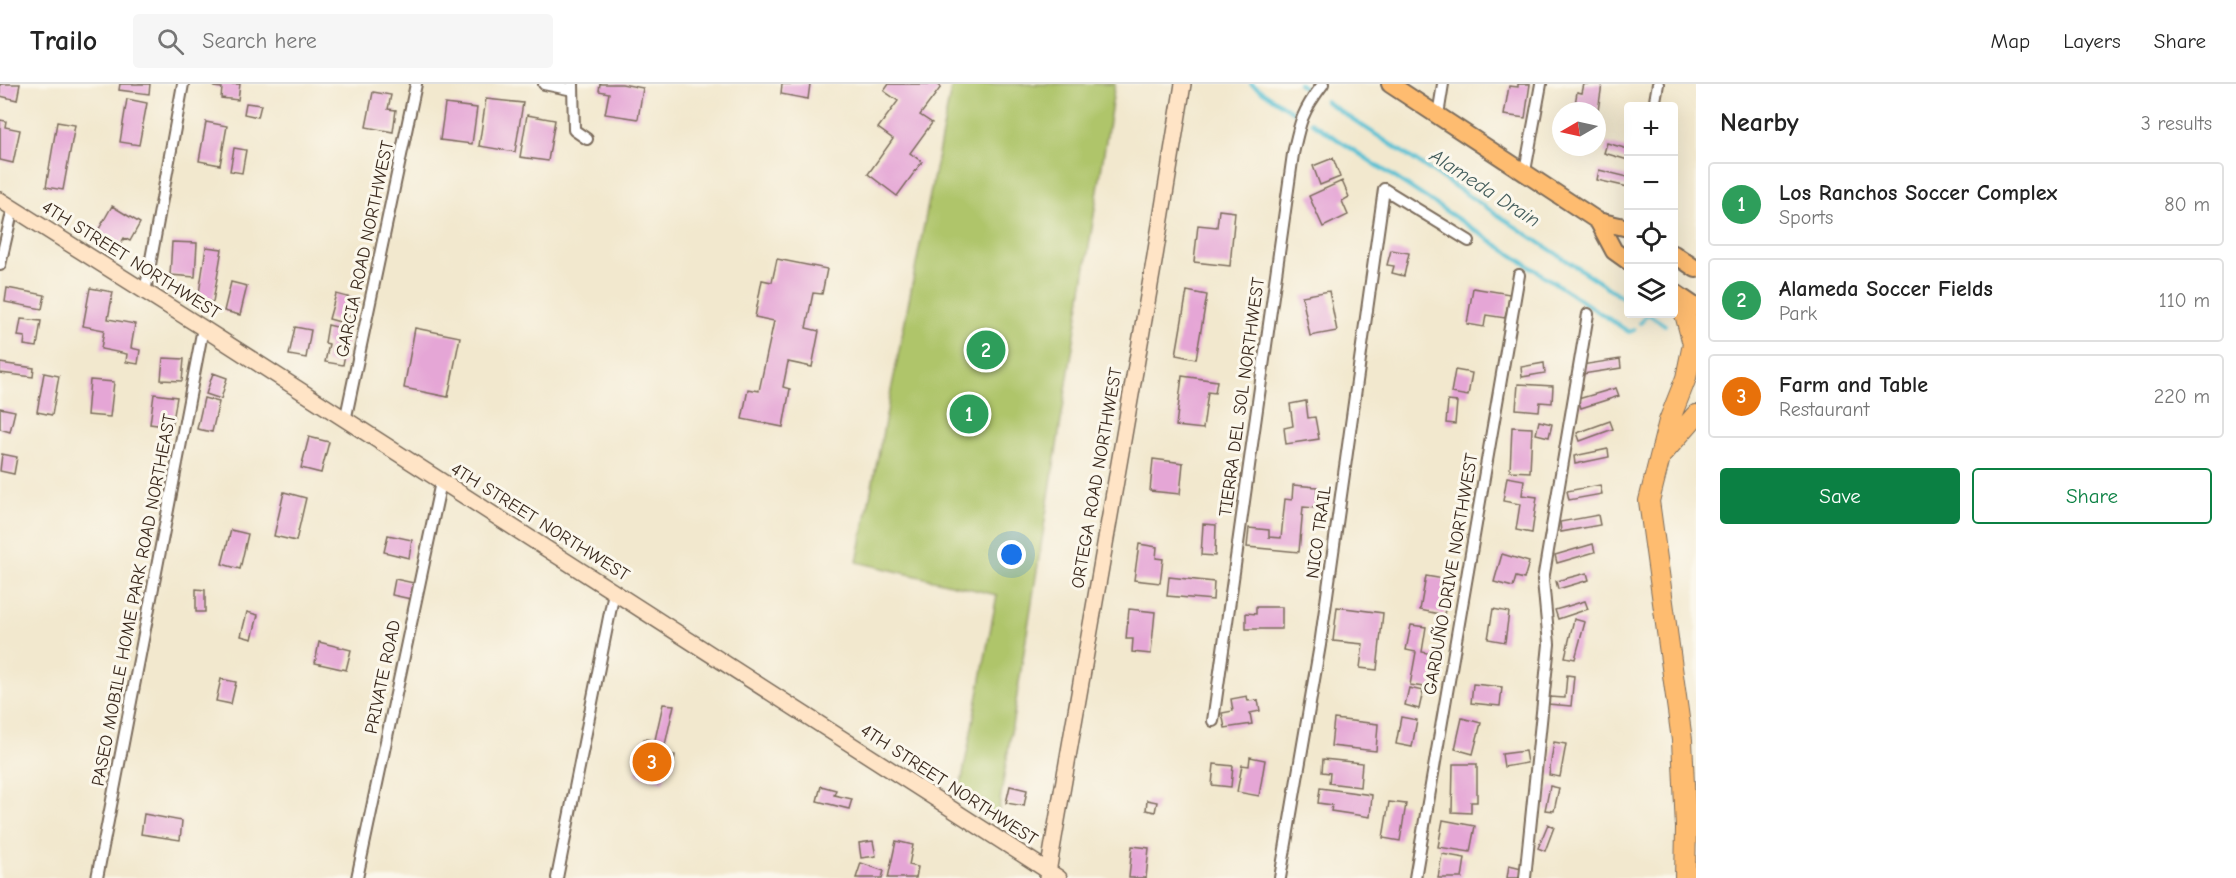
<!DOCTYPE html>
<meta charset="utf-8">
<style>
body{margin:0;font-family:"Comic Neue",sans-serif;background:#f6f6f6;color:#222}
.controls{position:absolute;right:18px;top:18px;display:grid;overflow:hidden;border-radius:6px;box-shadow:0 6px 24px #0002}
.controls button{width:54px;height:54px;display:grid;place-items:center;padding:0;border:0;border-bottom:2px solid #e0e0e0;background:#fff;color:#222;font:30px sans-serif}
.compass{position:absolute;left:1552px;top:18px;width:54px;height:54px;border-radius:50%;background:#fff;box-shadow:0 6px 24px #0002;rotate:261deg}
.you{position:absolute;left:1012px;top:471px;width:21px;height:21px;margin:-15px;border:4px solid #fff;border-radius:50%;background:#1a73e8;box-shadow:0 0 0 9px #1a73e833}
.badge{display:grid;place-items:center;width:39px;height:39px;border-radius:50%;background:#0b8043;color:#fff;font-size:20px;font-weight:700}
.pin{position:absolute;translate:-50% -50%;border:3px solid #fff;box-shadow:0 2px 6px #0006}
.list{margin:0;padding:0;list-style:none}
h2{display:flex;justify-content:space-between;align-items:center;height:78px;margin:0;padding:0 24px;font-size:26px}
h2 small{font-size:20px;font-weight:400;color:#767676}
.list li{display:grid;grid-template-columns:39px 1fr auto;gap:18px;align-items:center;box-sizing:border-box;height:84px;margin:0 12px 12px;padding:0 12px;border:2px solid #e0e0e0;border-radius:6px}
.list b{display:block;font-size:22px;white-space:nowrap}
.list p{margin:0;font-size:20px;white-space:nowrap;color:#767676}
.list em{font-size:20px;font-style:normal;color:#767676}
.actions{display:flex;gap:12px;padding:18px 24px}
.actions a{flex:1;padding:14px 0;border:2px solid #0b8043;border-radius:6px;text-align:center;font-size:21px;color:#0b8043}
.actions .main{background:#0b8043;color:#fff}
.icon{flex:none;width:33px;height:33px;fill:none;stroke:currentColor;stroke-width:2;stroke-linecap:round;stroke-linejoin:round}
.map{position:relative;flex:none;width:1696px;height:794px;overflow:hidden}
header{display:flex;align-items:center;gap:36px;box-sizing:border-box;height:84px;padding:0 30px;background:#fff;border-bottom:2px solid #e0e0e0}
header strong{font-size:28px}
nav{display:flex;gap:33px;margin-inline-start:auto;font-size:21px}
.search{width:420px;height:54px;background:#f6f6f6;display:flex;align-items:center;gap:15px;box-sizing:border-box;padding:0 21px;border-radius:6px;color:#767676;font-size:22px}
main{display:flex}
aside{flex:1;background:#fff}
.map>svg:first-child{display:block}
</style>
<header>
<strong>Trailo</strong>
<div class="search"><svg class="icon" aria-label="search" viewBox="0 0 24 24"><circle cx="10" cy="10" r="6"/><path d="M15 15l6 6"/></svg>Search here</div>
<nav><a>Map</a><a>Layers</a><a>Share</a></nav>
</header>
<main>
<div class="map">
<svg width="1696" height="794" viewBox="0 0 1696 794">
<rect width="100%" height="100%" fill="#fbf7ec"/>
<filter id="ink" filterUnits="userSpaceOnUse"><feTurbulence type="fractalNoise" baseFrequency=".0167" numOctaves="2"/><feDisplacementMap in="SourceGraphic" scale="12" xChannelSelector="R" yChannelSelector="G"/><feConvolveMatrix kernelMatrix="1 2 1 2 8 2 1 2 1" color-interpolation-filters="sRGB"/></filter>
<filter id="wash" filterUnits="userSpaceOnUse"><feTurbulence type="fractalNoise" baseFrequency=".008" numOctaves="4" result="noise"/><feDisplacementMap in="SourceGraphic" scale="24" xChannelSelector="R" yChannelSelector="G"/><feGaussianBlur stdDeviation="1.35" result="paint"/><feColorMatrix in="noise" values="0 0 0 0 0 0 0 0 0 0 0 0 0 0 0 0 0 1.4 0 .05"/><feComposite in="paint" operator="in"/></filter>
<g filter="url(#wash)">
<rect width="100%" height="100%" fill="#f2e8ce"/>
<path fill="#afc56a" stroke="#757844" stroke-width="1.5" d="M952,0H1115L997,736L960,706L997,511L857,478Z"/>
<g fill="none" stroke-linecap="round" stroke-linejoin="round">
<path stroke="#57c0d3" stroke-width="4" d="M1251,0L1293,28
M1299,0L1308,6
M1325,17L1628,217
M1311,38L1629,248L1634,246
M1648,230L1665,241
M1640,239L1647,230"/>
</g>
<g id="blocks">
<path fill="#e5a6d6" d="M0,0H20L17,16L0,12Z
M120,0H150L149,10L119,6Z
M214,0H240L238,16L221,14L222,4L214,3Z
M600,0H622L643,4L638,35L605,30L609,9L599,7Z
M782,0H810L808,15L781,10Z
M889,0H937L941,3L920,31L932,39L910,69L922,78L897,112L868,90L893,55L878,44L898,17L884,7Z
M1518,0H1530L1525,34L1504,31L1509,2L1518,3Z
M1584,0H1602L1598,27H1574L1577,8L1582,9Z
M373,8L391,11L388,25L396,26L393,48L366,43Z
M127,15L147,19L139,61L120,58Z
M486,15L523,19L515,68L479,62Z
M246,19L261,21L258,33L244,30Z
M445,20L477,24L472,60L440,56Z
M527,31L555,36L548,77L520,73Z
M0,36L6,37L5,43L20,46L13,79L0,76Z
M57,38L75,41L63,106L46,103Z
M206,38L227,42L220,81L199,77Z
M1607,59L1628,65V76L1604,69Z
M234,64L246,66L242,89L230,87Z
M1333,74L1340,93L1320,101L1313,82Z
M1599,86L1628,93V103L1597,96Z
M1342,97L1349,113L1342,117L1348,131L1323,143L1309,112Z
M112,122L140,139L130,157L124,154L117,166L95,152Z
M1219,126L1235,128L1230,182L1194,178L1198,141L1217,143Z
M172,158L197,159L195,193L170,191Z
M206,163L222,165L213,218L198,216Z
M1391,166L1409,169L1404,192L1392,189L1394,182L1387,181Z
M777,175L827,185L822,210L813,209L806,244L819,247L812,283L788,278L783,303L790,305L783,343L742,335L748,305L759,307L774,237L755,233L762,196L772,198Z
M231,198L247,202L240,231L224,227Z
M7,204L45,211L42,225L5,218Z
M90,204L113,208L108,235L135,240L131,264L140,266L138,280L126,278L127,270L101,265L104,246L83,242Z
M1473,204L1510,210L1505,234L1486,231L1484,243L1467,240Z
M1187,207L1207,211L1196,275L1176,271Z
M1329,207L1337,247L1310,252L1302,212Z
M336,210L359,216L355,233L342,230L340,238L329,235Z
M21,235L41,237L37,263L24,261L25,253L18,252Z
M328,241L341,244L340,252L348,254L343,281L325,278L329,260L325,259Z
M295,243L311,246L306,274L289,271Z
M415,244L460,253L448,313L404,304Z
M163,274L184,275L182,297L161,296Z
M1620,275L1621,284L1583,290L1581,281Z
M0,279L34,284L33,293L0,289Z
M1544,279L1545,289L1522,293L1521,283Z
M1455,286L1472,289L1468,312L1451,309Z
M44,289L59,292L52,331L37,328Z
M213,289L227,294L221,315L206,310Z
M1182,292L1217,297L1215,309L1208,308L1203,345L1176,342Z
M90,296L114,298L110,333L87,331Z
M1518,300L1553,302L1552,319L1540,318L1539,327L1516,325Z
M1616,304L1619,312L1581,324L1578,315Z
M154,310L177,313L172,343L150,340Z
M204,314L219,318L212,348L197,345Z
M1306,317L1308,334L1315,333L1319,355L1286,360L1284,344L1293,342L1290,320Z
M1448,317L1457,318L1455,340L1446,339Z
M0,324L15,327L10,348L0,345Z
M1539,337L1552,340L1549,353L1536,350Z
M1610,337L1613,345L1580,357L1577,349Z
M1512,343L1532,344L1530,388L1510,387Z
M309,353L329,358L321,389L301,384Z
M1608,365L1609,373L1575,380L1574,372Z
M2,370L17,373L14,390L0,387Z
M1153,375L1183,379L1180,410L1150,407Z
M1507,393L1524,396L1522,411L1537,413L1532,449L1516,446L1520,420L1503,417Z
M1293,401L1317,403L1316,424L1303,423L1299,468L1247,463L1249,444L1269,446V453L1281,454L1285,415L1292,416Z
M1600,401L1602,410L1569,416L1567,407Z
M284,408L306,414L296,457L274,452Z
M1598,431L1600,441L1561,448L1560,438Z
M1203,440L1216,441L1215,472L1201,471Z
M231,446L248,450L240,485L222,480Z
M388,451L412,456L409,474L384,468Z
M1139,460L1157,463L1156,474L1163,475L1160,499L1134,496Z
M1593,460L1595,468L1557,479L1555,471Z
M1502,470L1529,478L1524,495L1516,493L1513,503L1494,498Z
M1587,489L1589,496L1558,505L1556,497Z
M1426,492L1450,496L1444,531L1420,526Z
M1169,493L1214,498L1213,516L1167,512Z
M395,495L414,499L411,515L392,511Z
M196,505L205,506V528H196Z
M1585,517L1588,525L1558,535L1555,526Z
M1256,523H1282V545H1246V529L1256,530Z
M1337,523L1383,529L1377,586L1360,584L1363,560L1333,557Z
M1129,525L1155,528L1151,570L1132,568L1133,555H1126Z
M1493,525L1509,528L1505,558L1488,555Z
M247,528L258,531L252,555L241,552Z
M1574,535L1585,538L1575,575L1565,573Z
M1411,541L1426,543L1422,568L1437,571L1431,604L1410,601L1416,568L1406,566Z
M319,558L351,566L346,586L315,579Z
M1567,591L1574,592L1571,622L1548,620L1549,613L1565,614Z
M221,595L236,598L231,620L216,617Z
M1473,600L1502,603L1500,622L1471,619Z
M1409,604L1423,607L1419,625L1405,621Z
M1247,612L1248,617L1258,616L1260,627L1250,629L1252,640L1225,644L1222,629L1233,627L1231,615Z
M663,620L674,621L665,661L659,660L658,668L675,671L673,683L668,682L663,698L636,690L644,655L655,656Z
M1401,633L1417,636L1412,663L1396,660Z
M1462,634L1481,639L1473,670L1455,665Z
M1334,635L1378,640L1376,667L1331,662Z
M1554,658L1566,660L1560,693L1549,691Z
M1525,667L1527,679L1504,683L1502,670Z
M1250,673L1265,676L1259,712L1237,708L1242,681L1249,682Z
M1323,675L1362,679L1360,703L1329,699L1330,689L1322,688Z
M1214,680L1233,682L1231,703L1212,701Z
M1453,680H1477V718H1471V729L1452,728Z
M821,702L836,706L834,711L852,715L849,725L817,717Z
M1010,702L1027,706L1024,722L1006,719Z
M1550,702L1559,704L1554,727L1545,726Z
M1320,704L1372,711L1370,733L1331,727L1332,721L1318,719Z
M1147,716L1157,718L1155,728L1146,726Z
M1389,718L1406,720L1400,757L1383,754Z
M144,730L182,737L180,756L141,750Z
M1443,736L1475,742L1470,768L1438,763Z
M1548,740L1554,743L1545,767L1538,764Z
M873,757L876,772L861,774L859,759Z
M896,757L913,761L909,781L918,783L916,794H888Z
M1132,762L1149,764L1146,794H1129Z
M1442,770L1465,774L1462,794H1438Z
M861,779L884,787L882,794H856Z
M1509,781L1522,784L1520,794H1507Z"/>
</g>
</g>
<g filter="url(#ink)">
<use href="#blocks" fill-opacity="0" stroke="#7b6c5c" stroke-width="1.5"/>
<g fill="none" stroke-linecap="round" stroke-linejoin="round">
<defs>
<path id="street" d="M544,0L573,6
M573,0L574,46L587,55
M1654,22L1658,0
M1438,31L1443,0
M1525,87L1541,0
M0,181L13,124
M145,208L183,0
M345,337L416,0
M1213,637L1293,70C1300,37 1302,28 1323,0
M97,794L203,244
M357,794L441,398
M557,794L614,508
M1280,794L1320,561L1384,105L1469,157
M1415,794L1519,191
M1525,794L1549,560L1543,496L1588,230"/>
<path id="secondary" d="M0,116L203,244L1059,794
M1047,794L1154,178L1183,0"/>
<path id="primary" d="M1390,0L1598,137L1628,144
M1598,137L1614,167L1628,177
M1674,170L1696,185
M1674,208L1696,223"/>
<path id="highway" d="M1674,214L1685,230L1693,260L1686,294L1669,337L1649,417L1682,656L1686,744L1685,794
M1663,369L1696,331"/>
</defs>
<use href="#street" stroke="#7b6c5c" stroke-width="14"/>
<use href="#secondary" stroke="#7b6c5c" stroke-width="18"/>
<use href="#primary" stroke="#7b6c5c" stroke-width="20"/>
<use href="#highway" stroke="#7b6c5c" stroke-width="22"/>
<use href="#street" stroke="#fff" stroke-width="10"/>
<use href="#secondary" stroke="#ffe4c6" stroke-width="15"/>
<use href="#primary" stroke="#febc70" stroke-width="16"/>
<use href="#highway" stroke="#febc70" stroke-width="20"/>
</g>
</g>
<g text-anchor="middle" dominant-baseline="central" stroke-width="6" stroke-linejoin="round" paint-order="stroke">
<g font-size="18" fill="#3b2a1e" stroke="#fbf7ec">
<text transform="translate(365 165) rotate(-78)">GARCIA ROAD NORTHWEST</text>
<text transform="translate(131 176) rotate(32)">4TH STREET NORTHWEST</text>
<text transform="translate(1242 313) rotate(-82)">TIERRA DEL SOL NORTHWEST</text>
<text transform="translate(1097 394) rotate(-80)">ORTEGA ROAD NORTHWEST</text>
<text transform="translate(540 438) rotate(32)">4TH STREET NORTHWEST</text>
<text transform="translate(1319 448) rotate(-82)">NICO TRAIL</text>
<text transform="translate(1451 490) rotate(-80)">GARDUÑO DRIVE NORTHWEST</text>
<text transform="translate(134 516) rotate(-79)">PASEO MOBILE HOME PARK ROAD NORTHEAST</text>
<text transform="translate(383 593) rotate(-78)">PRIVATE ROAD</text>
<text transform="translate(949 701) rotate(33)">4TH STREET NORTHWEST</text>
</g>
<g font-size="20" font-style="italic" fill="#455e5d" stroke="#fbf7ec">
<text transform="translate(1485 104) rotate(33)">Alameda Drain</text>
</g>
</g>
</svg>
<div class="controls">
<button>+</button>
<button>−</button>
<button><svg class="icon" aria-label="locate" viewBox="0 0 24 24"><circle cx="12" cy="12" r="6"/><path d="M12 2v4M12 18v4M2 12h4M18 12h4"/></svg></button>
<button><svg class="icon" aria-label="layers" viewBox="0 0 24 24"><path d="M12 4l9 5-9 5-9-5zM3 14l9 5 9-5"/></svg></button>
</div>
<svg class="compass" viewBox="-18 -18 36 36"><path d="M0-13l5 13h-10z" fill="#e53935"/><path d="M0 13l5-13h-10z" fill="#767676"/></svg>
<div class="you"></div>
<div class="pin badge" style="left:969px;top:330px;background:#2e9e5b">1</div>
<div class="pin badge" style="left:986px;top:266px;background:#2e9e5b">2</div>
<div class="pin badge" style="left:652px;top:678px;background:#e8710a">3</div>
</div>
<aside>
<h2>Nearby<small>3 results</small></h2>
<ul class="list">
<li><span class="badge" style="background:#2e9e5b">1</span><div><b>Los Ranchos Soccer Complex</b><p>Sports</p></div><em>80 m</em></li>
<li><span class="badge" style="background:#2e9e5b">2</span><div><b>Alameda Soccer Fields</b><p>Park</p></div><em>110 m</em></li>
<li><span class="badge" style="background:#e8710a">3</span><div><b>Farm and Table</b><p>Restaurant</p></div><em>220 m</em></li>
</ul>
<div class="actions"><a class="main">Save</a><a>Share</a></div>
</aside>
</main>
